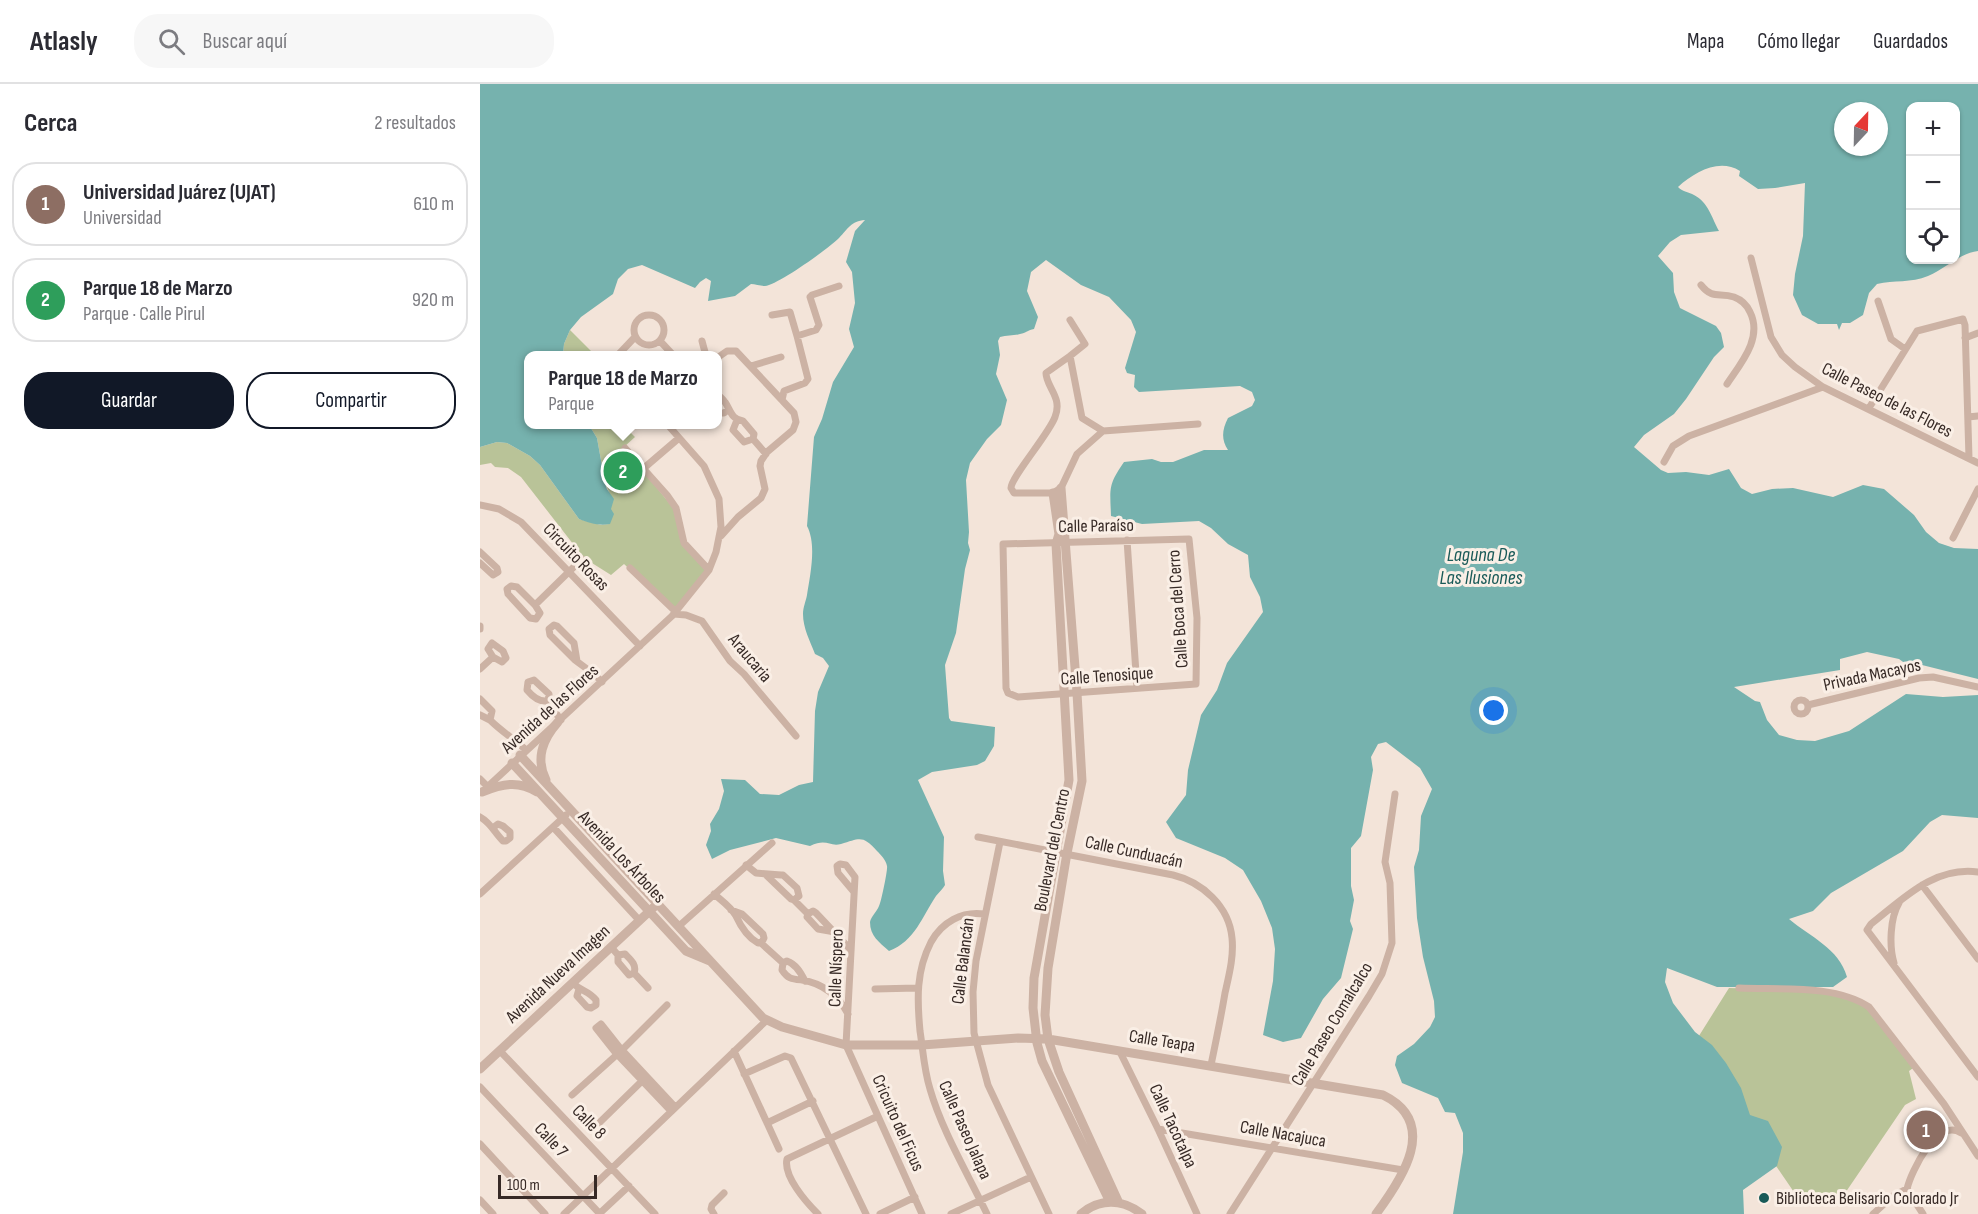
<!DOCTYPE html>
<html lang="es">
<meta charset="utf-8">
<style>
body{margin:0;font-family:"Sofia Sans Condensed",sans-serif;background:#f7f7f7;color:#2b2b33}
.controls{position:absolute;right:18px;top:18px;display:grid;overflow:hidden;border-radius:12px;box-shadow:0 2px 4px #0004}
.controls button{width:54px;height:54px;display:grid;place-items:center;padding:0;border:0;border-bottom:2px solid #e1e1e2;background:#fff;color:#2b2b33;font:30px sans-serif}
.compass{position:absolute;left:1354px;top:18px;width:54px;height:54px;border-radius:50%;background:#fff;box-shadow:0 2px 4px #0004;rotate:22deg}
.scale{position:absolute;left:18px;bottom:15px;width:99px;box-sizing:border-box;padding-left:6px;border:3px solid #372a26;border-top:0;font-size:16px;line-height:21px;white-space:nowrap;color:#372a26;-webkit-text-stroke:4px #faefe6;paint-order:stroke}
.you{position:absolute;left:1014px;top:627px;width:21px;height:21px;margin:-15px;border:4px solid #fff;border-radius:50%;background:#1a73e8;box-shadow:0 0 0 9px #1a73e833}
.badge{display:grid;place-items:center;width:39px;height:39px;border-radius:50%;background:#111827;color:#fff;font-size:20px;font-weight:700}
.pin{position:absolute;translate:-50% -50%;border:3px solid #fff;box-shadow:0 2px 6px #0006}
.popup{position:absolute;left:44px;top:267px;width:198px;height:78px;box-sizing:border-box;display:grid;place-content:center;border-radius:12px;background:#fff;filter:drop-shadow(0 2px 4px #0005);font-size:20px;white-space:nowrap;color:#7c7c81}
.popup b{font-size:22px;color:#2b2b33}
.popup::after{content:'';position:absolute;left:50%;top:100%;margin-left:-12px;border:12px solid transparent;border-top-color:#fff}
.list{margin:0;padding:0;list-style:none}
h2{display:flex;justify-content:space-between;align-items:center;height:78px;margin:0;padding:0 24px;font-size:26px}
h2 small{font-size:20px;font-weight:400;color:#7c7c81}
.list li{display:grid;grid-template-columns:39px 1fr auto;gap:18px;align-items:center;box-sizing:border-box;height:84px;margin:0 12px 12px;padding:0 12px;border:2px solid #e1e1e2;border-radius:24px}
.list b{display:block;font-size:22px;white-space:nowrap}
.list p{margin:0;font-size:20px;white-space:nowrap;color:#7c7c81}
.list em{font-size:20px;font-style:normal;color:#7c7c81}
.actions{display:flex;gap:12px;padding:18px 24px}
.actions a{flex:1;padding:14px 0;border:2px solid #111827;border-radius:24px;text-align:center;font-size:21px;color:#111827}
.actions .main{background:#111827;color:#fff}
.icon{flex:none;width:33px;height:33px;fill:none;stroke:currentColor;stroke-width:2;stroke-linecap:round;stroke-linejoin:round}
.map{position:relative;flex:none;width:1498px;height:1130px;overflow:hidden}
header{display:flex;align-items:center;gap:36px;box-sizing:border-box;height:84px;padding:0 30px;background:#fff;border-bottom:2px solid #e1e1e2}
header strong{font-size:28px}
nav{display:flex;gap:33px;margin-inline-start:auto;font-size:21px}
.search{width:420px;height:54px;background:#f7f7f7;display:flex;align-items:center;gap:15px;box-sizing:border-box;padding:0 21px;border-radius:24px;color:#7c7c81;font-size:22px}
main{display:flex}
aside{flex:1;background:#fff}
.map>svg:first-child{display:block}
</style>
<header>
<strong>Atlasly</strong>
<div class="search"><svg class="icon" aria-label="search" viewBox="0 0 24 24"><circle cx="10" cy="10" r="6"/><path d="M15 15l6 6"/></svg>Buscar aquí</div>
<nav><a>Mapa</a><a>Cómo llegar</a><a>Guardados</a></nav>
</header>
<main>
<aside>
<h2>Cerca<small>2 resultados</small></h2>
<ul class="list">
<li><span class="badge" style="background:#8d6e63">1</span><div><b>Universidad Juárez (UJAT)</b><p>Universidad</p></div><em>610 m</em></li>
<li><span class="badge" style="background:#2e9e5b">2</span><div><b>Parque 18 de Marzo</b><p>Parque · Calle Pirul</p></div><em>920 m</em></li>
</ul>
<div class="actions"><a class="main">Guardar</a><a>Compartir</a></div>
</aside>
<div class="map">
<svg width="1498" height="1130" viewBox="0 0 1498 1130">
<rect width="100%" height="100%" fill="#f3e4d9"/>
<path fill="#b9c398" d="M90,246L115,271L83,272L84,260Z
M109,341H143L155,353L144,363L194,425L200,451L227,487L196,528L144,480L131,491L104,474L41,393L28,384L15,383L11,379L0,381V363L17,358L27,359L50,372L60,381L99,435L121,441L129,440L131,425L129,408L121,389L122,382L117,354Z
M1249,904L1345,907L1380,916L1436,982L1429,987L1436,1015L1425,1021L1357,1121L1318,1114L1290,1073L1217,955Z"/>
<path fill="#76b2ae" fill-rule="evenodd" d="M0,0H1498V167C1480,169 1465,185 1448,192C1431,199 1414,196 1397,200L1389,209L1383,231L1370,239H1362L1359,246L1357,240H1338L1322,231L1313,211L1315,190L1323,152L1325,99L1295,104L1278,105L1259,92L1260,87C1239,74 1215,88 1198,103C1203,108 1209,108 1214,111C1228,118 1232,134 1239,147L1201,151L1190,158L1178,172L1193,189L1194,208L1200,224L1236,242L1241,249L1244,263L1234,273L1206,315L1194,330L1164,351L1154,363L1181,386L1188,389L1206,388L1229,391L1249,385L1261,404L1272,410L1292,405L1313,404L1353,413L1383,401L1404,405L1434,431L1446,448L1459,459L1474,464L1498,465V595L1438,580L1430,583L1419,575L1387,568L1360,575V586L1254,603L1275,617L1280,618L1287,636L1299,651L1317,656L1335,657L1369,647L1426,610L1463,613L1498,611V734L1462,731L1450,738L1423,767L1351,809L1333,827L1309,835C1330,853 1359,864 1367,893L1353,903H1237L1187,884L1185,898L1193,919L1215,948L1232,961L1246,979L1261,1004L1270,1031L1288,1037L1302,1063L1297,1082L1263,1106L1264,1130H973L983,1068V1049L975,1029L965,1028L958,1014L922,999L915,981L917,972L934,960L950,943L955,933L954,917L943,873L937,834L934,783L939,766L941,732L952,705L940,684L906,658L898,660L891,673L893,686L881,752L871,764V802L874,816L870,837L873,845L861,894L843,915L821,954L803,958L783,951L793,897L795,865L792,844L781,817L763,786L745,774L696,754L686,738L706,711L708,686L721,631L737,606L747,579L783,528L780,513L770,493L768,471L748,460L731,444L719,437L662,440L631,432C630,404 628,401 644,378L672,375L681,378H693L724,366H748C741,355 742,346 748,334L772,322L775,316L772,308L760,302L659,308L654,303L655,291L647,289L645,284L656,248L651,236L629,213L601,201L566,176L551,188L547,207L558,233L554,245C548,246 546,249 540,250C535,252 527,251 520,253L518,257L520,271L516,290L527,316L521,341L507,355L490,379L486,396L489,448L488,459L490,466L485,485L476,549L465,581L469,634L471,637L515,643L514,662L505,677L497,681L452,688L438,696L464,753L463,787L465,801C463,805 459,808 456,812C442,833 435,857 409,867C399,858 390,852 390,838C391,833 397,827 399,822C401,819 408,785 407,782C406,776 401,771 397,767C383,751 380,754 361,760C349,763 347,754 330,762L296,754L250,766L232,775L226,761L231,747L230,740L239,725L244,707L241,695L265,696L280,710L299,711L319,701L333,698L335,627L338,608L349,582L343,574L335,570C330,557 323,544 323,530C323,523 326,517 327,511C330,491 337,461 327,442L334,353L342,335L353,298L374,263L369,245L375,219L372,188L366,178L375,147L385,136C371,137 368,145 359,154C349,164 298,201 285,202C281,202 275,200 271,200L255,212L228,217L231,197L226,194L220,198L215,204L162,181L148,185L138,195L133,210L101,233L90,246L84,260L83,271L48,272V340L109,341L117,354L122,382L121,389L127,405L134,415L131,425L134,430L130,440C118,442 110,439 99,435L60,381L50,372L27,359L17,358L0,363ZM1430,22H1476V176H1430ZM1363,27H1399V63H1363Z"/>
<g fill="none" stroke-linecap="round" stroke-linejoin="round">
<path stroke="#ccb2a4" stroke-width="7" d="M1271,174L1291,253L1302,271L1315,283L1343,303L1498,379
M1221,201C1233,216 1239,208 1254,213C1262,216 1267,221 1270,228C1283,254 1261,279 1247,300
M1398,217L1411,255L1425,265
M154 246a15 15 0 1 1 30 0a15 15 0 1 1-30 0Z
M292,231L310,228L317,252L336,246L339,241L330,213L332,211L359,202
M1485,254L1498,249
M180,257L194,272
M222,257L226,272
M117,271L118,272
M137,272L155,253
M590,272L602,334L623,347L597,370L581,404L573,409H534L531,404C531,393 569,350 575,333C583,313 566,303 566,289Z
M590,272L605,260L590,236
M237,274L247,267H256L314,329L316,338L313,346L287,368L281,377L280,382L285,405L281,414L258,433L241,452
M271,282L301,273
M237,310C238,311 245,317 245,318C251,327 251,335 263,337L274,350L273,355L286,370
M302,316L304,307L325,299L328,295L317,252
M1389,324L1437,247L1483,235L1485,241L1489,374
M237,329H244L248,326
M1488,333L1498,332
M257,336L253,346L264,358L273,355
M623,347L718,340
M145,364L187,411L196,424L204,459L229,486
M1184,378L1193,362L1209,352L1343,303
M164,384L199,354
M0,421L19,425L41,438L160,562
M1473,454L1498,405
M709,455L717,534L716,600L538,613L528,609L526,604L523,460Z
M647,456L657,604
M0,468L17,484L18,488L13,491L0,479
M150,484L196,528
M55,521L37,503L31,502L27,505L28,510L50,534L56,535L60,529L55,521L102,475
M194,530L206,531L222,537L250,577L264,590L316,652
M0,542V545
M97,577L94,559L77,542L74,541L69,545L70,551L95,576C104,583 114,589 122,598
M0,585L13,573L8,565L12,559L23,567L26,574L22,578L13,573
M0,615L12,627L10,636C21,647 34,655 46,666
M1314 623a7 7 0 1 1 14 0a7 7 0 1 1-14 0Z
M67,617C59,618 52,612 47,606L48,598L54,596L69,610L68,619L81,636
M1328,621L1439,594L1453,593L1498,603
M0,631L10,636
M0,695L8,703
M4,706L192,532L229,486L236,468L241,443L239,415L224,382L187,340
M0,733C11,739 14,748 23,757H26L30,754V748L23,742L18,740L14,743
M73,743L159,836
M498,753L693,791C722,798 749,822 752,854C754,872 749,891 745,909C741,933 736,957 731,981
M520,758L496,877L493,908L494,949L508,1001L569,1130
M266,781L276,789L301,791H303L317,804L319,812L314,816L311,815L285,790
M1498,788C1454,782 1423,815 1391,840L1387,846L1498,993
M1442,801L1498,875
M374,808L358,789L357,782L360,780L366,781L375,793L366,961L442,1130
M0,810L86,731
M234,810C241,816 252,824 256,832C261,843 267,853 278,859L282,858L284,854L283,850L262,830L251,826
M314,816L328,830
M504,830C482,827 462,838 451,858C436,887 437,915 440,947C443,966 444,986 450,1005C462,1047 488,1090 507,1130
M199,842L292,759
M355,848L338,845L327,833L328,830L333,827L336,829L371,866
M281,859L303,879
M131,863L138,871L145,870C151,876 157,881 154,889L168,904
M138,871V878L149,891L154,889
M1414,879C1409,862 1410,834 1419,819
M325,897C321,889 316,880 307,877L303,879L302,886C308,895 312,895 322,896C342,899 359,912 368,930
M93,899C100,907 108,906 116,916V921L111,924L107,923L97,912L99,905
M1259,904C1300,906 1355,900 1389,923L1464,1020L1498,1072
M395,905L437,904
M20,967L175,1130
M254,967L299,1065
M640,968L678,1045L717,1130
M264,990L305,972L311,974L386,1130
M0,1003L120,1130
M92,1011L142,966L187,921
M191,1027L135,968L116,944L121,940L140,964L195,1023
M287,1039L333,1017
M118,1040L162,997
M678,1045L923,1086
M0,1060L65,1130
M1427,1105C1431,1087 1458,1033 1481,1049
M1427,1105L1443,1130
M0,1116L13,1130
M84,1130L287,936
M119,1130L149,1102
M234,1130L231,1125L232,1121L244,1109
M338,1130C326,1118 303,1092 307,1075L398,1032
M400,1130L435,1113
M471,1130L551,1093
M750,1130L889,912L902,890L912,859L910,799L905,778L915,710
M1393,1130L1413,1112L1427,1105"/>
<path stroke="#ccb2a4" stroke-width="9" d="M581,404L597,609L602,697L587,769L568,884L565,931L568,955L579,988L639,1119
M573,409L579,450L576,460L589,696L554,894L553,924L557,959L562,977L630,1118
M40,671L283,934L302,943L366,961H442L538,954L568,955L903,1011C960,1039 922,1095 896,1130
M32,679L206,867L230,877
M66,696C55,674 63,655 78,638
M2,708C22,700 38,696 57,708
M0,985L174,823
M601,1130C620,1114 643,1115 662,1130"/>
</g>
<circle fill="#195a58" stroke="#faefe6" stroke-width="2" cx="1284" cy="1114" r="6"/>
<g text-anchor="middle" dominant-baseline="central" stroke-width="6" stroke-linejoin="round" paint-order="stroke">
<g font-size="18" fill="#372a26" stroke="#faefe6">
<text transform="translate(1407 316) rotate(27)">Calle Paseo de las Flores</text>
<text transform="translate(616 442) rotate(-1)">Calle Paraíso</text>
<text transform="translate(96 473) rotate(46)">Circuito Rosas</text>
<text transform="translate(698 525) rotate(-94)">Calle Boca del Cerro</text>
<text transform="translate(270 574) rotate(50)">Araucaria</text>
<text transform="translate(1392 591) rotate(-12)">Privada Macayos</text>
<text transform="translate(627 592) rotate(-4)">Calle Tenosique</text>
<text transform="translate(70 625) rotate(-42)">Avenida de las Flores</text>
<text transform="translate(572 766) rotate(-79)">Boulevard del Centro</text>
<text transform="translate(654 768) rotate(12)">Calle Cunduacán</text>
<text transform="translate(142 773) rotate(47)">Avenida Los Árboles</text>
<text transform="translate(483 877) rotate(-83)">Calle Balancán</text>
<text transform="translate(356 884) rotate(-88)">Calle Níspero</text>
<text transform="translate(78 890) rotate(-43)">Avenida Nueva Imagen</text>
<text transform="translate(852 940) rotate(-59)">Calle Paseo Comalcalco</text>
<text transform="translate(682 957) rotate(9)">Calle Teapa</text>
<text transform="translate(109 1038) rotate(46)">Calle 8</text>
<text transform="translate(418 1039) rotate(66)">Cricuito del Ficus</text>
<text transform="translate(693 1042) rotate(65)">Calle Tacotalpa</text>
<text transform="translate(485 1046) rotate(66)">Calle Paseo Jalapa</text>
<text transform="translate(803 1050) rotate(10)">Calle Nacajuca</text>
<text transform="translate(71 1056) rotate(47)">Calle 7</text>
</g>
<g font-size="18" fill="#372a26" stroke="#faefe6" text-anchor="start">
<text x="1296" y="1114">Biblioteca Belisario Colorado Jr</text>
</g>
<g font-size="20" font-style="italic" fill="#195a58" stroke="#faefe6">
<text x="1001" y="471">Laguna De<tspan x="1001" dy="23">Las Ilusiones</tspan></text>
</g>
</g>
</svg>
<div class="controls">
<button>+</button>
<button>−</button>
<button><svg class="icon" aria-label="locate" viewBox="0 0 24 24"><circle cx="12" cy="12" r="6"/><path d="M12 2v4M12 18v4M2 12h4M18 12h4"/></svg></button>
</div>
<svg class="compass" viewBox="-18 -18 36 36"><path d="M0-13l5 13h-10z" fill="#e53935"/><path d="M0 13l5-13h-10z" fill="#7c7c81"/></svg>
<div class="scale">100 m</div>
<div class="you"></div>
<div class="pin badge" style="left:1446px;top:1046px;background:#8d6e63">1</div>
<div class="pin badge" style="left:143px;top:387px;background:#2e9e5b">2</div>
<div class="popup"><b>Parque 18 de Marzo</b>Parque</div>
</div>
</main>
